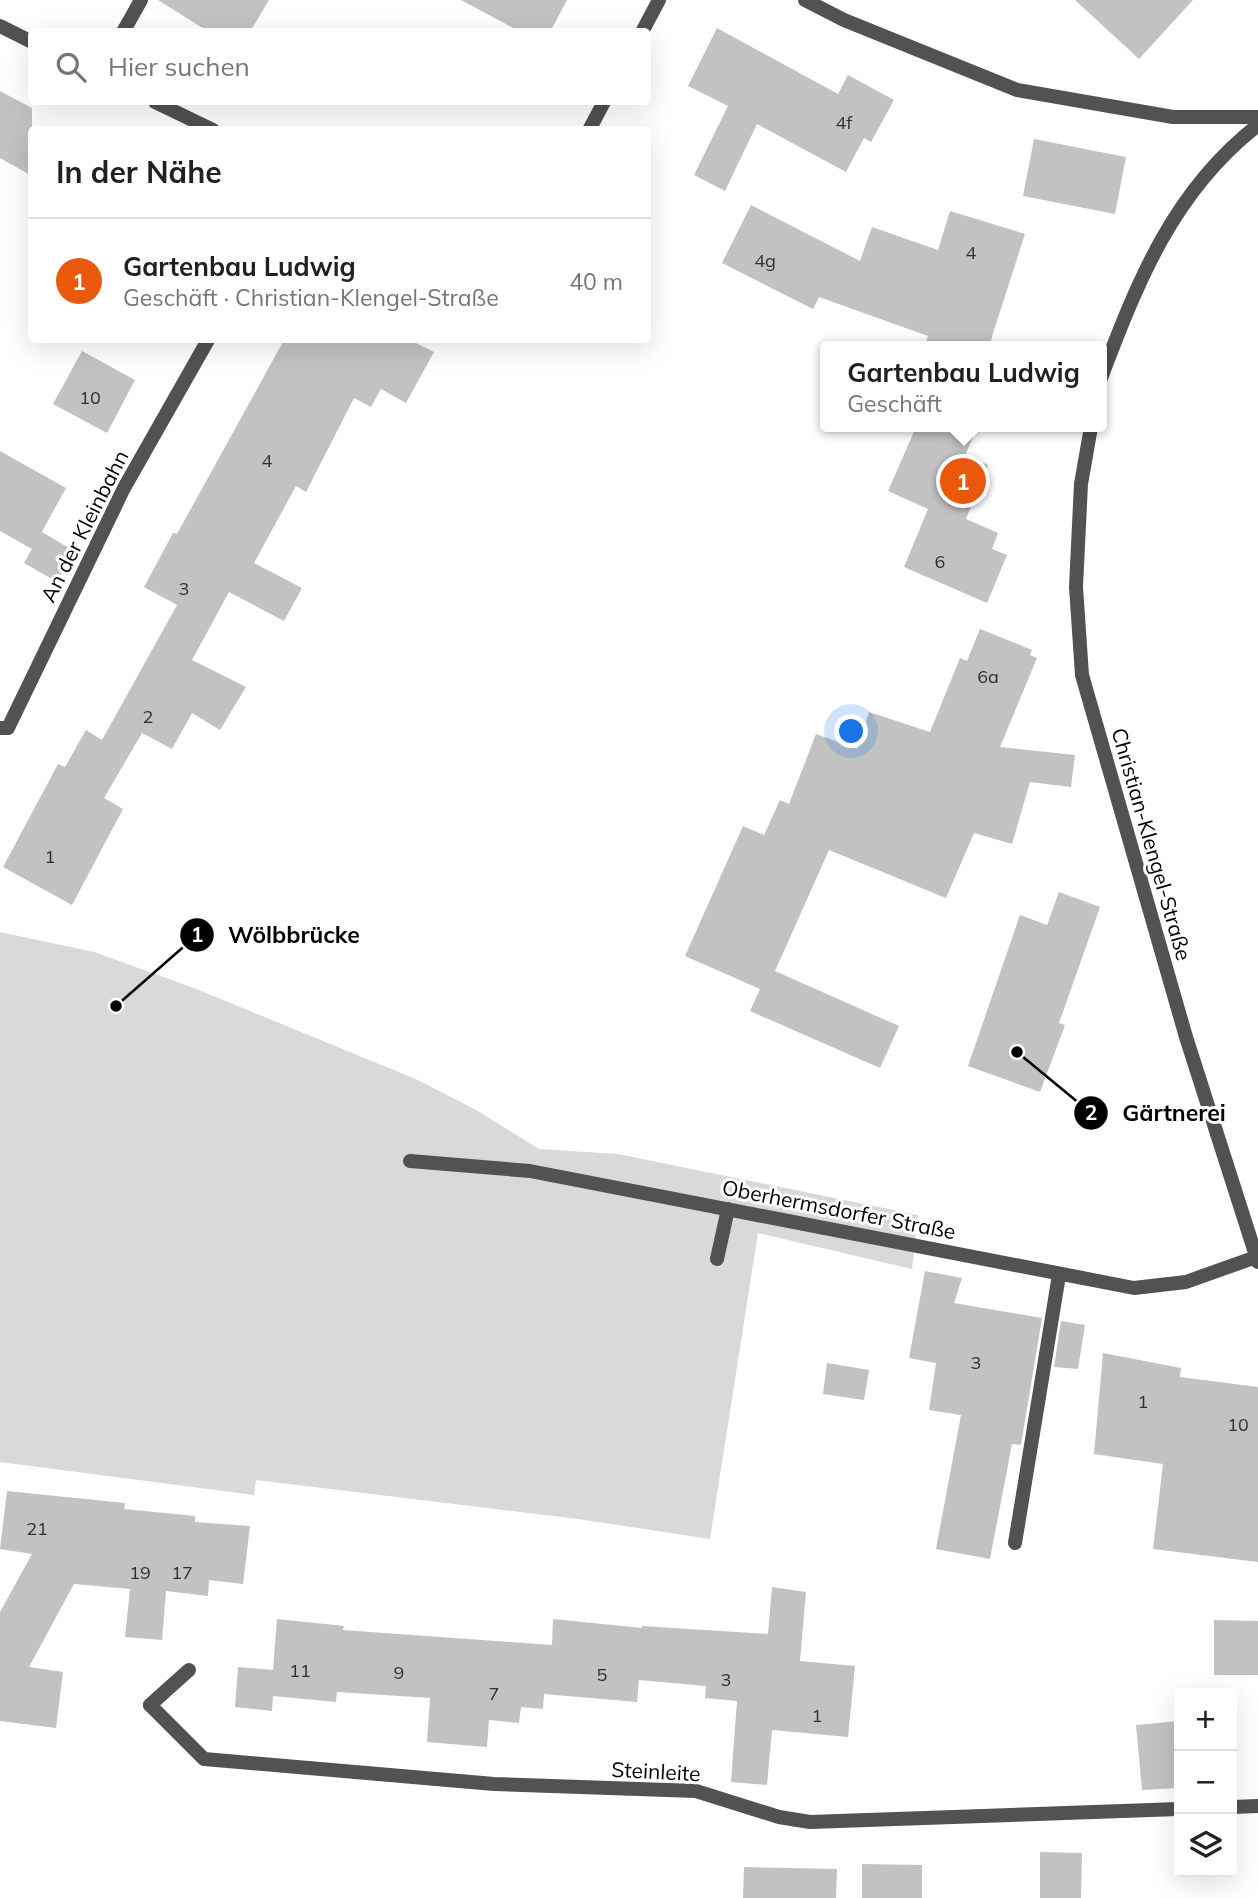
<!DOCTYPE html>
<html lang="de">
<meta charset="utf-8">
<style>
body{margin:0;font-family:Mulish,sans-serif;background:#f2f2f2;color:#202124}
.controls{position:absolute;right:21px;bottom:21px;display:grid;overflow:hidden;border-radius:7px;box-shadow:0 7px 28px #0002}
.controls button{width:63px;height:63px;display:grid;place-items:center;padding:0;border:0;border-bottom:2px solid #e0e0e0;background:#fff;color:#202124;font:35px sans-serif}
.you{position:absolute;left:852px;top:732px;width:24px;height:24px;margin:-18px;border:5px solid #fff;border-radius:50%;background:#1a73e8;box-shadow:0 0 0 10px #1a73e833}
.badge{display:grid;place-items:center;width:46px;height:46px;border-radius:50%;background:#ea580c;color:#fff;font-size:23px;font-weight:700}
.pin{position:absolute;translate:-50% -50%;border:4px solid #fff;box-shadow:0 2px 7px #0006}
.popup{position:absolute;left:820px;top:341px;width:287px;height:91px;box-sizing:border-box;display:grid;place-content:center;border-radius:7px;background:#fff;filter:drop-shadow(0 2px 5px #0005);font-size:23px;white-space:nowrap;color:#757577}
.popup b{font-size:26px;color:#202124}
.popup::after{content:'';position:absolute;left:50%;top:100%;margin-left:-14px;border:14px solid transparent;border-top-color:#fff}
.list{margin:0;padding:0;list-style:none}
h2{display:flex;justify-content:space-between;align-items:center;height:91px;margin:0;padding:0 28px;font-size:30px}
h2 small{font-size:23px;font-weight:400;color:#757577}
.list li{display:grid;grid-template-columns:46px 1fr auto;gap:21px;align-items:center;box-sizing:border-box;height:126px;padding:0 28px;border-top:2px solid #e0e0e0}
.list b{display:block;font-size:26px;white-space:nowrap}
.list p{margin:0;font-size:23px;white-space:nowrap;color:#757577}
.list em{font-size:23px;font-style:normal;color:#757577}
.icon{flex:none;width:38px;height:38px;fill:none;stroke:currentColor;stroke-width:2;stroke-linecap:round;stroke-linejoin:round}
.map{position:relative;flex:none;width:1258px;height:1898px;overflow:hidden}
.search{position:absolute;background:#fff;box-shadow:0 7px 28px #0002;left:28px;top:28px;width:623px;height:77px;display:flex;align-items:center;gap:18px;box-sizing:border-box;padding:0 24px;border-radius:7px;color:#757577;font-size:26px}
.panel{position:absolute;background:#fff;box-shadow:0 7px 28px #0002;left:28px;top:126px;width:623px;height:217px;border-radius:7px}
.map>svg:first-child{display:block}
</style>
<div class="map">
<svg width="1258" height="1898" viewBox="0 0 1258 1898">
<rect width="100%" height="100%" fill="#fff"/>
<path fill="#d9d9d9" d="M0,932L94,952L194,988L418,1080L478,1111L539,1149L618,1154L918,1215L912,1269L758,1233L710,1539L578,1519L256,1480L254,1495L0,1462Z"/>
<path fill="#c2c2c2" d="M158,0H269L250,32H209Z
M461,0H567L550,32H521Z
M1075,0H1193L1139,59Z
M717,28L838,94L848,75L894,100L871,142L864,138L846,172L757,124L725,191L694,175L728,106L688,86Z
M0,91L32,108V176L0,158Z
M1034,139L1126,157L1115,214L1023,196Z
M751,205L860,261L872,227L938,250L950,211L1025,234L989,346H925L928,336L819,297L813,309L722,263Z
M284,340H410L434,352L406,403L381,389L371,407L354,398L306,492L296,486L254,563L302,588L284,621L229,592L192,660L246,687L220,730L192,713L172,749L142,733L104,798L123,809L72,905L3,867L58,764L65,767L86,730L102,740L177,605L144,587L173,533L177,534Z
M82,351L135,380L107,433L53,404Z
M916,427H950L973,437L965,455L988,465L966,519L998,533L992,549L1007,555L987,603L904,567L928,509L888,491Z
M0,451L66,488L39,537L42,532L74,551L57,582L24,563L32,549L0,531Z
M980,629L1032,650L1030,655L1037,658L1000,747L1075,755L1071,787L1030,782L1012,844L974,833L946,898L829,850L775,971L899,1026L880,1068L750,1011L760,989L685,956L743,826L764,835L780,800L789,804L816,734L857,749L869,712L930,732L960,658L967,661Z
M1059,892L1100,907L1059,1023L1065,1025L1040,1092L968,1066L1020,915L1047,925Z
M925,1271L962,1278L954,1303L1042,1318L1021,1445L1012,1444L990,1559L936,1549L961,1415L929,1410L936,1363L909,1358Z
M1061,1321L1085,1325L1078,1369L1054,1367Z
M1103,1353L1181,1368L1180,1377L1258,1387V1562L1153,1549L1163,1464L1094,1454Z
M827,1363L869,1370L864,1400L823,1394Z
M7,1491L125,1503L124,1509L195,1516V1522L250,1526L243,1584L209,1580L208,1596L166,1591L162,1640L125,1637L130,1589L74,1584L29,1667L63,1672L56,1728L0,1721V1612L32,1554L0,1549Z
M772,1587L806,1592L800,1661L855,1666L848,1737L772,1730L767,1785L731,1782L737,1701L705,1698L706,1686L639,1680L637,1702L544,1694L543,1709L521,1707L519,1723L489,1720L487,1747L427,1742L430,1698L337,1692L336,1702L273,1696L272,1711L235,1707L238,1667L273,1670L277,1619L344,1626L343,1630L552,1645L553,1619L642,1628V1626L768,1634Z
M1214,1620L1258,1621V1675H1214Z
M1179,1721V1788L1142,1790L1136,1725Z
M1040,1852L1082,1853L1081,1898H1040Z
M862,1864L922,1865V1898H862Z
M744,1867L837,1869L836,1898H743Z"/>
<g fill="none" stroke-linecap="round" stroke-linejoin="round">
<path stroke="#525252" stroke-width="14" d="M123,32L141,0
M642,32L659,0
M589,130L604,102
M717,1259L728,1209
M1015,1543L1059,1275
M150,1705L189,1670"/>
<path stroke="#525252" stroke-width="14" d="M805,0L844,20L1017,90L1173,117H1258
M0,26L32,42
M155,102L213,130
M1101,378C1138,281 1173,191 1258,125
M1091,427L1081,484L1076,587L1082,675L1186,1037L1258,1262
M0,728H8L124,488L208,340
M410,1161L530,1171L1134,1288L1186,1282L1256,1257
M150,1705L204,1759L494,1784L696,1791L779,1817L810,1822L1179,1809
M1232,1807L1258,1806"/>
</g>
<g text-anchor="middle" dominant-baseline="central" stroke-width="6" stroke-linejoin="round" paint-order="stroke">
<g font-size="18" fill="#303030">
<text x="844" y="122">4f</text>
<text x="971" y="252">4</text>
<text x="765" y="260">4g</text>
<text x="90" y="397">10</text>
<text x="267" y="460">4</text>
<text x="940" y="561">6</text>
<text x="184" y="588">3</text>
<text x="988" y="676">6a</text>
<text x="148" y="716">2</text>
<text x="50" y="856">1</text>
<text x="976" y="1362">3</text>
<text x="1143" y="1401">1</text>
<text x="1238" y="1424">10</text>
<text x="37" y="1528">21</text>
<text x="140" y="1572">19</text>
<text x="182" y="1572">17</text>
<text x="300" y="1670">11</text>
<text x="399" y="1672">9</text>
<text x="602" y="1674">5</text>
<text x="726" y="1679">3</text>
<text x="494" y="1693">7</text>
<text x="817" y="1715">1</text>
</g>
<g font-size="21" fill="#000" stroke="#fff">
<text transform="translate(84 526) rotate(-63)">An der Kleinbahn</text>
<text transform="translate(1152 844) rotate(74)">Christian-Klengel-Straße</text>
<text transform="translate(839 1209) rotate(11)">Oberhermsdorfer Straße</text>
<text transform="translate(656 1771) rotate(3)">Steinleite</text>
</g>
</g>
<path fill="none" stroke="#000" stroke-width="2.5" d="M116 1006L197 935M1017 1052L1091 1113"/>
<g fill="#000" stroke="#fff" stroke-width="2.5">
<circle cx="116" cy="1006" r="7"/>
<circle cx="1017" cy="1052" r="7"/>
<circle cx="197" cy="935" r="18"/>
<circle cx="1091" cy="1113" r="18"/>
</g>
<g font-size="21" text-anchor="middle" font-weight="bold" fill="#fff">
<text x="197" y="942">1</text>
<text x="1091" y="1120">2</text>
</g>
<g font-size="23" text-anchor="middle" font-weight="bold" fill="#000" stroke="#fff" stroke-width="6" stroke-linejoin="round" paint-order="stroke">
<text x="294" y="943">Wölbbrücke</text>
<text x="1174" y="1121">Gärtnerei</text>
</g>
</svg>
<div class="controls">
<button>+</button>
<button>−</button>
<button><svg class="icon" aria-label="layers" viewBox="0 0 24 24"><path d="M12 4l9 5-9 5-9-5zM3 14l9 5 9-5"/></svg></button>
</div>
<div class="you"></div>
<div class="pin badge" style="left:963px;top:481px">1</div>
<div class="popup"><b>Gartenbau Ludwig</b>Geschäft</div>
<div class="search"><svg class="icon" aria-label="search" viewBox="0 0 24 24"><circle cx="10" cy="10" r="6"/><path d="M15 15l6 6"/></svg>Hier suchen</div>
<section class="panel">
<h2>In der Nähe<small></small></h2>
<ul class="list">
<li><span class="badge">1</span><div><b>Gartenbau Ludwig</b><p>Geschäft · Christian-Klengel-Straße</p></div><em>40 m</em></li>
</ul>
</section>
</div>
